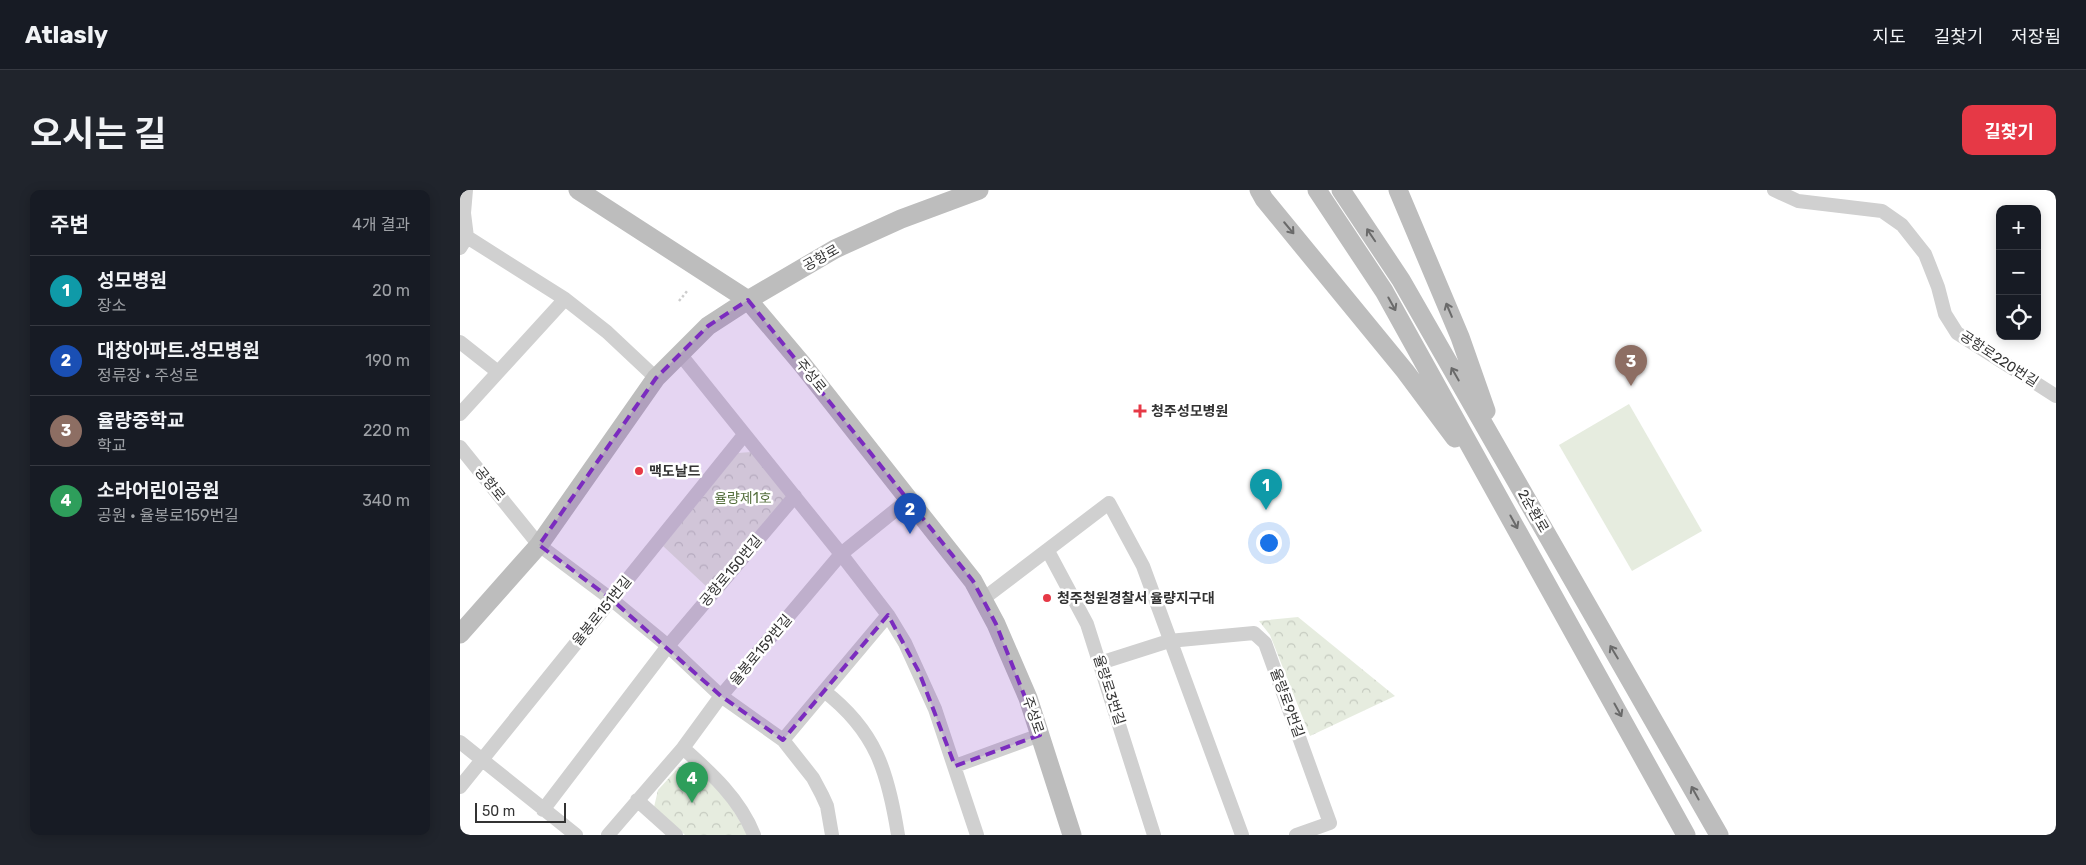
<!DOCTYPE html>
<html lang="ko">
<meta charset="utf-8">
<style>
body{margin:0;font-family:Rubik,"Noto Sans KR",sans-serif;background:#20242c;color:#f1f3f6}
.controls{position:absolute;right:15px;top:15px;display:grid;overflow:hidden;border-radius:10px;box-shadow:0 2px 12px #0003}
.controls button{width:45px;height:45px;display:grid;place-items:center;padding:0;border:0;border-bottom:1px solid #363941;background:#171b24;color:#f1f3f6;font:25px sans-serif}
.scale{position:absolute;left:15px;bottom:12px;width:91px;box-sizing:border-box;padding-left:5px;border:2px solid #333;border-top:0;font-size:14px;line-height:18px;white-space:nowrap;color:#333;-webkit-text-stroke:4px #fff;paint-order:stroke}
.you{position:absolute;left:808px;top:352px;width:18px;height:18px;margin:-12px;border:4px solid #fff;border-radius:50%;background:#1a73e8;box-shadow:0 0 0 8px #1a73e833}
.badge{display:grid;place-items:center;width:32px;height:32px;border-radius:50%;background:#e63946;color:#fff;font-size:16px;font-weight:700}
.pin{position:absolute;translate:-50% -41px;filter:drop-shadow(0 1px 2px #0008)}
.pin::after{content:'';position:absolute;top:26px;width:18px;height:15px;background:inherit;clip-path:polygon(0 0,100% 0,50% 100%)}
.list{margin:0;padding:0;list-style:none}
h2{display:flex;justify-content:space-between;align-items:center;height:65px;margin:0;padding:0 20px;font-size:21px}
h2 small{font-size:16px;font-weight:400;color:#9ea1a6}
.list li{display:grid;grid-template-columns:32px 1fr auto;gap:15px;align-items:center;box-sizing:border-box;height:70px;padding:0 20px;border-top:1px solid #363941}
.list b{display:block;font-size:19px;white-space:nowrap}
.list p{margin:0;font-size:16px;white-space:nowrap;color:#9ea1a6}
.list em{font-size:16px;font-style:normal;color:#9ea1a6}
.icon{flex:none;width:28px;height:28px;fill:none;stroke:currentColor;stroke-width:2;stroke-linecap:round;stroke-linejoin:round}
.map{position:relative;flex:none;width:1596px;height:645px;overflow:hidden;border-radius:10px}
header{display:flex;align-items:center;gap:30px;box-sizing:border-box;height:70px;padding:0 25px;background:#171b24;border-bottom:1px solid #363941}
header strong{font-size:24px}
nav{display:flex;gap:28px;margin-inline-start:auto;font-size:18px}
.intro{display:flex;align-items:center;justify-content:space-between;box-sizing:border-box;height:120px;padding:0 30px}
h1{margin:0;font-size:35px}
.button{padding:12px 22px;border-radius:10px;background:#e63946;color:#fff;font-size:18px;font-weight:700}
main{display:flex;gap:30px;padding:0 30px}
aside{flex:1;background:#171b24;border-radius:10px;box-shadow:0 2px 12px #0003}
.map>svg:first-child{display:block}
</style>
<header>
<strong>Atlasly</strong>
<nav><a>지도</a><a>길찾기</a><a>저장됨</a></nav>
</header>
<div class="intro"><h1>오시는 길</h1><a class="button">길찾기</a></div>
<main>
<aside>
<h2>주변<small>4개 결과</small></h2>
<ul class="list">
<li><span class="badge" style="background:#0f9aa8">1</span><div><b>성모병원</b><p>장소</p></div><em>20 m</em></li>
<li><span class="badge" style="background:#1a4fb4">2</span><div><b>대창아파트.성모병원</b><p>정류장 · 주성로</p></div><em>190 m</em></li>
<li><span class="badge" style="background:#8d6e63">3</span><div><b>율량중학교</b><p>학교</p></div><em>220 m</em></li>
<li><span class="badge" style="background:#2e9e5b">4</span><div><b>소라어린이공원</b><p>공원 · 율봉로159번길</p></div><em>340 m</em></li>
</ul>
</aside>
<div class="map">
<svg width="1596" height="645" viewBox="0 0 1596 645">
<defs>
<pattern id="park-crowns" width="20" height="18" patternUnits="userSpaceOnUse" patternTransform="scale(1.25)"><rect width="20" height="18" fill="#e6ecdf"/><path d="M2 6a3 3 0 1 1 6 0M12 15a3 3 0 1 1 6 0" fill="none" stroke="#c6cbc0"/></pattern>
</defs>
<rect width="100%" height="100%" fill="#fff"/>
<path fill="#e6ecdf" d="M1169,214L1242,341L1172,381L1099,255Z"/>
<path fill="url(#park-crowns)" d="M291,262L328,306L247,397L203,356L278,263Z
M838,427L935,506L850,546L810,445L799,431Z
M219,577L235,578L266,608L288,645H225L194,617L198,600Z"/>
<g fill="none" stroke-linecap="round" stroke-linejoin="round">
<path stroke="#cdcdcd" stroke-width="2.5" stroke-dasharray="2.5 2.5" stroke-linecap="butt" d="M219,111L228,100"/>
<path stroke="#d0d0d0" stroke-width="14" d="M6,0L4,23L7,47
M1314,0L1338,11L1422,21L1442,35L1465,64L1478,97L1485,124L1497,143L1596,206
M7,47L105,109L147,142L196,188
M0,58L7,47
M0,152L38,182
M220,164L381,364L428,425L445,453L475,519L517,645
M0,224L105,109
M0,257L79,355L151,409L208,456L261,506L323,550L353,588L362,605L367,616L372,645
M588,361L627,434L694,645
M523,409L649,313L683,376L782,645
M640,473L709,451L794,443L805,453L870,633L836,645
M364,501C416,541 428,582 438,645
M323,550L428,425
M0,552L116,645
M223,558C251,583 280,609 294,645
M495,576L580,545
M0,597L284,245
M177,610L216,645
M83,620L208,456L335,306
M148,645L223,558L261,506L381,364L448,310"/>
<path stroke="#bdbdbd" stroke-width="19" d="M118,0L288,110L342,174L513,391L536,434L568,508L612,645
M799,0L804,9L945,181L995,248
M857,0L924,101L1226,645
M881,0L941,90L1259,645
M938,0L1000,147L1026,221
M0,444L79,355L196,188L248,136L288,110L375,59L441,29L519,0"/>
</g>
<defs><path id="oneway-shaft" d="M-6 0H5M1.5-3L5.5 0L1.5 3" fill="none" stroke-width="1.6" stroke-linecap="round" stroke-linejoin="round" transform="scale(1.25)"/></defs>
<g stroke="#6a6a6a">
<use href="#oneway-shaft" transform="translate(829 38) rotate(50)"/>
<use href="#oneway-shaft" transform="translate(911 45) rotate(-124)"/>
<use href="#oneway-shaft" transform="translate(932 114) rotate(61)"/>
<use href="#oneway-shaft" transform="translate(989 120) rotate(-113)"/>
<use href="#oneway-shaft" transform="translate(995 184) rotate(-120)"/>
<use href="#oneway-shaft" transform="translate(1054 332) rotate(61)"/>
<use href="#oneway-shaft" transform="translate(1154 462) rotate(-121)"/>
<use href="#oneway-shaft" transform="translate(1158 520) rotate(61)"/>
<use href="#oneway-shaft" transform="translate(1235 603) rotate(-119)"/>
</g>
<path fill="#7b2cbf" fill-opacity="0.2" stroke="#7b2cbf" stroke-width="4" stroke-dasharray="10 6" stroke-linejoin="round" d="M288,110L513,391L536,434L580,545L495,576L459,482L428,425L323,550L261,506L151,409L79,355L196,188L248,136Z"/>
<g fill="#e63946" stroke="#fff" stroke-width="2">
<path d="M677.5 213.5h5v5h5v5h-5v5h-5v-5h-5v-5h5z"/>
<circle cx="179" cy="281" r="5"/>
<circle cx="587" cy="408" r="5"/>
</g>
<g text-anchor="middle" dominant-baseline="central" stroke-width="5" stroke-linejoin="round" paint-order="stroke">
<g font-size="14" fill="#333" stroke="#fff">
<text transform="translate(361 68) rotate(-29)">공항로</text>
<text transform="translate(1539 169) rotate(33)">공항로220번길</text>
<text transform="translate(351 186) rotate(51)">주성로</text>
<text transform="translate(30 294) rotate(51)">공항로</text>
<text transform="translate(1073 321) rotate(60)">2순환로</text>
<text transform="translate(271 381) rotate(-50)">공항로150번길</text>
<text transform="translate(142 421) rotate(-51)">율봉로151번길</text>
<text transform="translate(301 460) rotate(-50)">율봉로159번길</text>
<text transform="translate(649 500) rotate(72)">율량로3번길</text>
<text transform="translate(827 513) rotate(70)">율량로9번길</text>
<text transform="translate(573 525) rotate(71)">주성로</text>
</g>
<g font-size="14" font-weight="bold" fill="#333" stroke="#fff" text-anchor="start">
<text x="691" y="221">청주성모병원</text>
<text x="189" y="281">맥도날드</text>
<text x="597" y="408">청주청원경찰서 율량지구대</text>
</g>
<g font-size="14" fill="#56703f" stroke="#fff">
<text x="283" y="308">율량제1호</text>
</g>
</g>
</svg>
<div class="controls">
<button>+</button>
<button>−</button>
<button><svg class="icon" aria-label="locate" viewBox="0 0 24 24"><circle cx="12" cy="12" r="6"/><path d="M12 2v4M12 18v4M2 12h4M18 12h4"/></svg></button>
</div>
<div class="scale">50 m</div>
<div class="you"></div>
<div class="pin badge" style="left:806px;top:320px;background:#0f9aa8">1</div>
<div class="pin badge" style="left:450px;top:344px;background:#1a4fb4">2</div>
<div class="pin badge" style="left:1171px;top:196px;background:#8d6e63">3</div>
<div class="pin badge" style="left:232px;top:613px;background:#2e9e5b">4</div>
</div>
</main>
